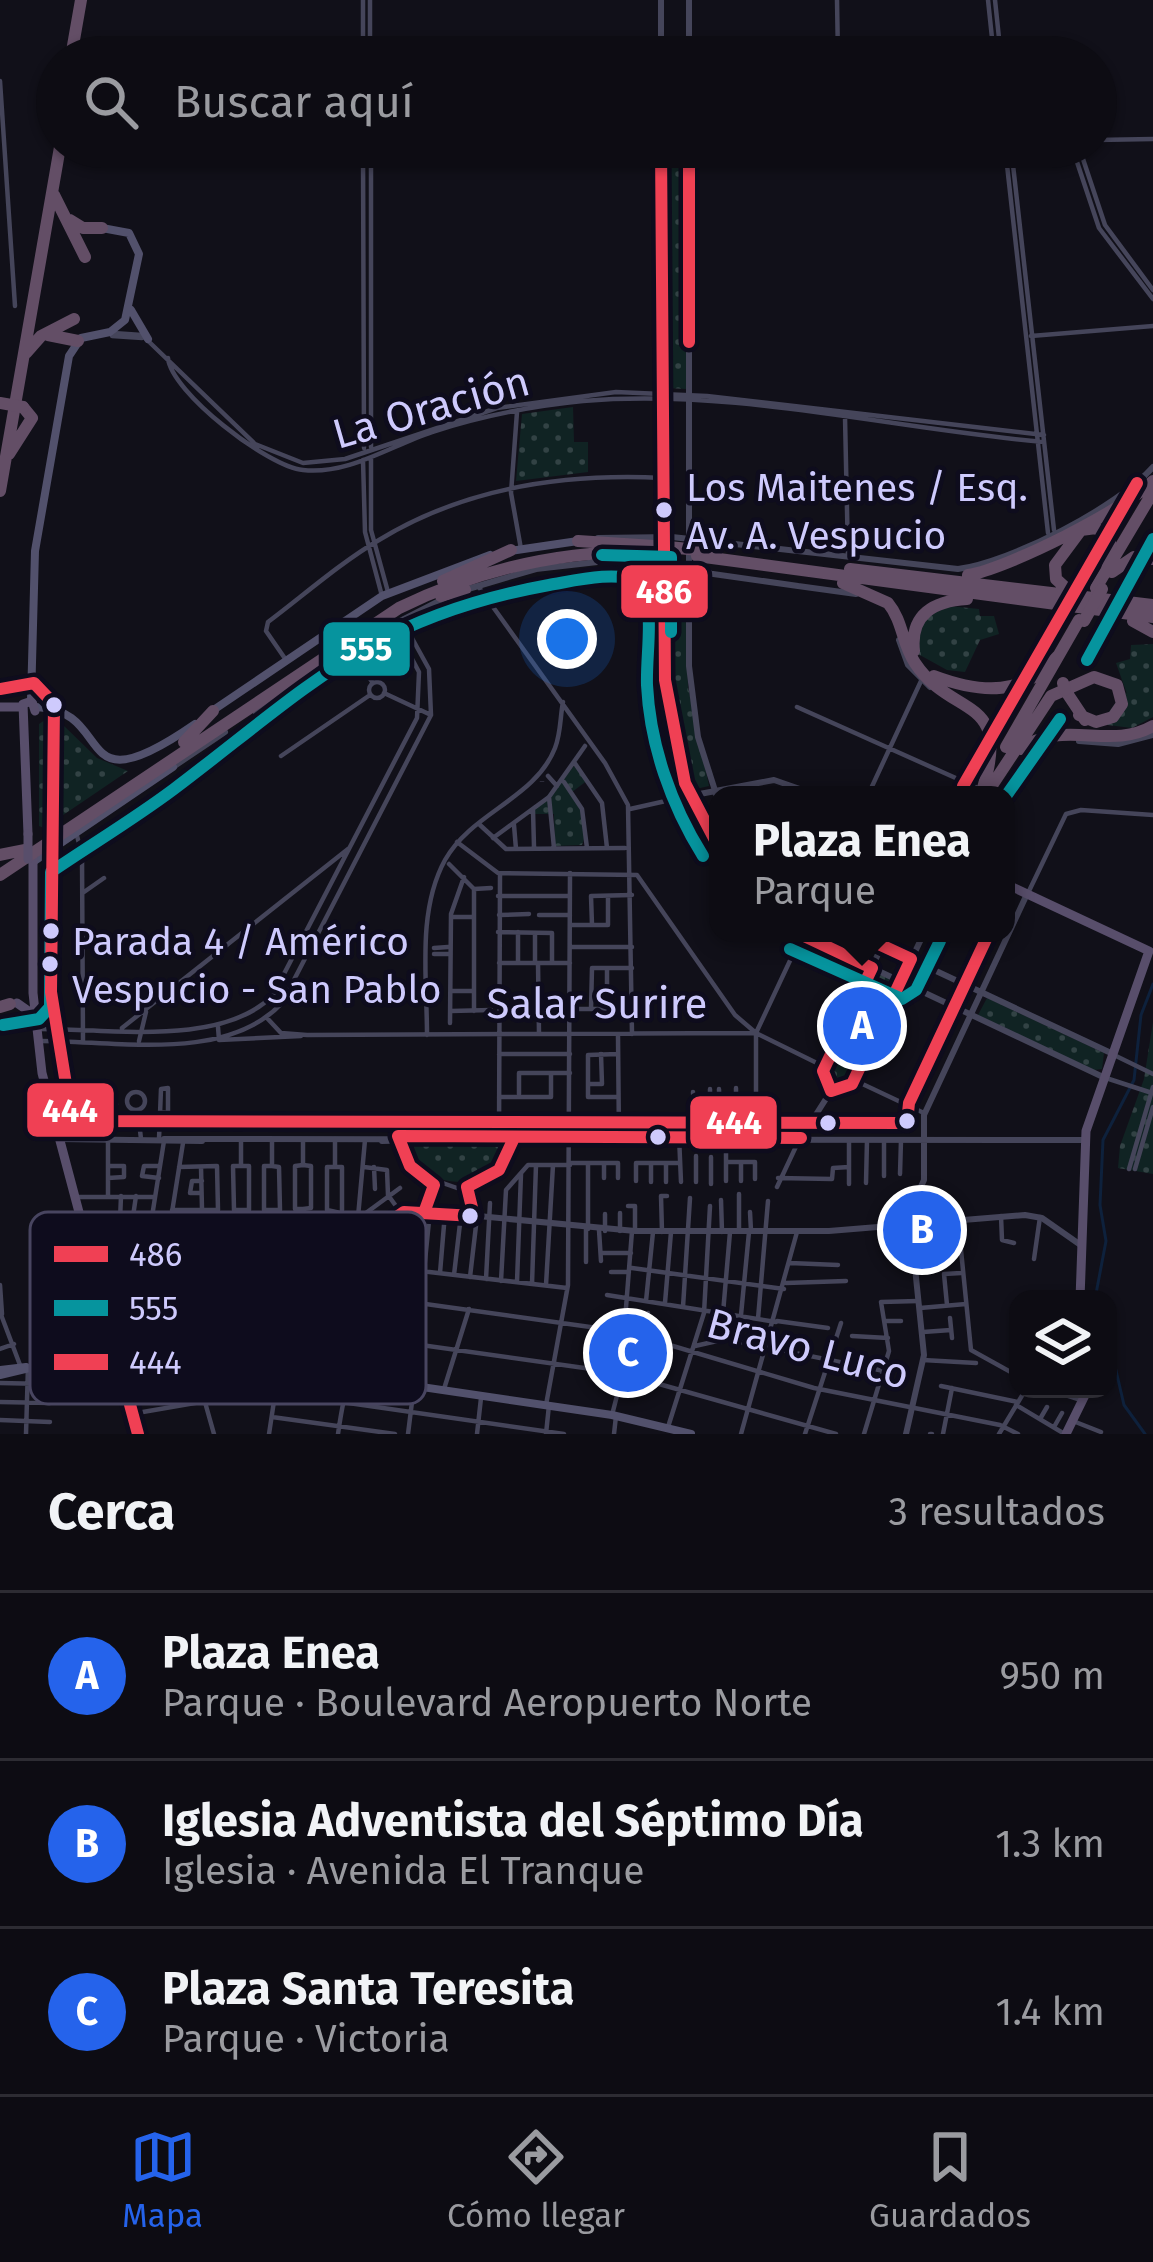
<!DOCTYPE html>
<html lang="es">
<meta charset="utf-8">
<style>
body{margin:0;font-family:"Fira Sans",sans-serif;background:#16151c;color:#f1f3f6}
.controls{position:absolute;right:36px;bottom:36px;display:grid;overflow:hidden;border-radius:24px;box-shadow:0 3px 9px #0004}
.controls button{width:108px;height:108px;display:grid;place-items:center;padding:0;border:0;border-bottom:3px solid #2d2c33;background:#0d0c13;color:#f1f3f6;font:60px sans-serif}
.you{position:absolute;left:567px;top:639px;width:42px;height:42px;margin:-30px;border:9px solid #fff;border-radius:50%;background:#1a73e8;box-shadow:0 0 0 18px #1a73e833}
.badge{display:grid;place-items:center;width:78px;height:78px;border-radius:50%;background:#2563eb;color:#fff;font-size:39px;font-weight:700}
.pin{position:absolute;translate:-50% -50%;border:6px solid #fff;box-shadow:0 3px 12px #0006}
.popup{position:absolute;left:709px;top:786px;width:306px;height:156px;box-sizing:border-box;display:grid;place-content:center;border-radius:24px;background:#0d0c13;filter:drop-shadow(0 3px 9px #0005);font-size:39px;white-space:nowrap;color:#9a9ba0}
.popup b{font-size:45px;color:#f1f3f6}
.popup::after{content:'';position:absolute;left:50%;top:100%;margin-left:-24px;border:24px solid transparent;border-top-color:#0d0c13}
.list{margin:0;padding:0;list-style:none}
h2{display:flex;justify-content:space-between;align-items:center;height:156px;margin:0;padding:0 48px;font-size:51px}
h2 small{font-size:39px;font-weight:400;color:#9a9ba0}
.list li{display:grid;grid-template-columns:78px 1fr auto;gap:36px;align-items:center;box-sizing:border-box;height:168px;padding:0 48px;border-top:3px solid #2d2c33}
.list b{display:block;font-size:45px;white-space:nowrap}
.list p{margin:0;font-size:39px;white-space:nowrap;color:#9a9ba0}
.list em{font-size:39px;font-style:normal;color:#9a9ba0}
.icon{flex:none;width:66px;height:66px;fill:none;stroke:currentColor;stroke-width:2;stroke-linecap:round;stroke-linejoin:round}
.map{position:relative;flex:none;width:1153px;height:1434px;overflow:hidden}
.search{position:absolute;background:#0d0c13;box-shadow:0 3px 9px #0004;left:36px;right:36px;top:36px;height:132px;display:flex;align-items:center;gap:30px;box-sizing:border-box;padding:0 42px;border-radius:66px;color:#9a9ba0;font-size:45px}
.sheet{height:660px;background:#0d0c13}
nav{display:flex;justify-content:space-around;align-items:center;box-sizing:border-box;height:168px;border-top:3px solid #2d2c33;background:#0d0c13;font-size:33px;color:#9a9ba0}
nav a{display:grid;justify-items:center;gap:6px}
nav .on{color:#2563eb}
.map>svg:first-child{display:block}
</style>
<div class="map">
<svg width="1153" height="1434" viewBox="0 0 1153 1434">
<defs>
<pattern id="green-dots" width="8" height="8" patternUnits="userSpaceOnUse" patternTransform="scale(3)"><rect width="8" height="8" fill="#102323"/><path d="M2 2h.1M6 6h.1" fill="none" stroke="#324244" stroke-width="1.8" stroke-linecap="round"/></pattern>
</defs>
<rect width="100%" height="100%" fill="#111019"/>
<path fill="url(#green-dots)" d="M663,149H686L687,389L666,388Z
M573,407L574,442H588V472L516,481L522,414Z
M667,567L685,569L688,687L709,786L691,790L667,673Z
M949,606L979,609L980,616H994L999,634L980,640L965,672L947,670L918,654L916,639L928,614Z
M1153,644V717L1132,728L1100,724L1124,691L1127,694L1116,663L1130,659L1131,645Z
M48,718L62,724L97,758L128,771L44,828L39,826V724Z
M574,766L588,780L572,792C580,810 590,827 582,845L555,846L554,814H535V809Z
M873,971L897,982L851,1082L835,1087L827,1073Z
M987,998L1104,1053L1102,1069L1094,1070L978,1015Z
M1153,1022V1174L1118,1168L1120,1146L1144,1079Z
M506,1144C488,1196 425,1192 404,1145Z"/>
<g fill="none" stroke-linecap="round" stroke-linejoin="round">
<path stroke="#0e213c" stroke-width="3" d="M1095,1299L1106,1241L1100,1205L1103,1140L1134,1080L1141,1015L1153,984
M1108,1336L1124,1405L1145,1434"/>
<path stroke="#2d2c3b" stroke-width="4.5" stroke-dasharray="4.5 2" stroke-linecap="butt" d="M542,781V782"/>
<path stroke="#45455a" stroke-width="4.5" d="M363,0V57
M370,0V57
M837,0L838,57
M988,0L994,57
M995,0L1001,57
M0,81L15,306
M1096,140L1153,139
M363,147L364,448
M371,147V447
M1005,147L1048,533
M1011,147L1054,530
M1072,147L1099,228L1153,299
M1079,147L1105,225L1153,290
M113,333L142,335L255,444L303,463L345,459L497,408L616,392L707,396L1044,435
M112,336L142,338
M1031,336L1153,326
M168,358C171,392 268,467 303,470C348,475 390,446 432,432C481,416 532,406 583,401C736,388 892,429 1044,442
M517,412L511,493L521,549
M845,417L848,556
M371,459V530L388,592
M363,460L365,532L382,596
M478,586L605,763L628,805L632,1034
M349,650L373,683
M286,660L266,631L268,622C304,595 340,563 379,540C464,488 564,473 663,478
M369 690a8 8 0 1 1 16 0a8 8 0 1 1-16 0Z
M384,693L431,715
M797,707L978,788
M281,756L370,695
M574,762L602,803L607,848
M548,776L557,786
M564,782L582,809L587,848
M868,795L921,681
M549,797L554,848
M630,809L688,796
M533,810L534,847
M480,825L506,849L625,848
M514,825L516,849
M76,832L82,855L83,1041
M493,838L549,797L585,746
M457,842L498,873L637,875L735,1015L756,1033L825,1067
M449,864L474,889
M474,889L491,888
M1029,891L1066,814L1081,810L1153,815
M84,892L104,878
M498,896H570
M499,915L529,914
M539,915H570
M451,917H474
M570,925H608V897
M592,925L591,896L632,895
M498,932L552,933V963
M572,947H632
M434,948L448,947
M434,954H448
M499,963H570
M518,963V932
M535,963V933
M538,963L539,1034
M451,991H474
M570,1009H607V968
M591,1009L592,968H632
M451,1011L491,1010
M474,1011V889
M267,1018L281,1033L307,1035L756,1033
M450,1023L451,914L464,877
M218,1027L219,1040L301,1036
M122,1028L348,849
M36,1029C104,1028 223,1048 273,995L417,718L419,672L394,625
M427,1035C427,978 417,911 445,860C472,812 535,799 555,748C561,733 560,717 563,702
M618,1036L619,1138
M37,1041C113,1040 225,1064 282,1003L431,715L429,669L402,620
M139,1041L146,1012
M499,1054H570
M1116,1056L1153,1074
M1109,1079L1149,1092
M854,1080L924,1113
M589,1084H602L601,1054
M736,1088V1138
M710,1089V1137
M719,1089L720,1138
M693,1092L696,1138
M127 1101a9 9 0 1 1 18 0a9 9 0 1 1-18 0Z
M519,1094V1073H570
M102 1104a7 7 0 1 1 14 0a7 7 0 1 1-14 0Z
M499,1097H551V1073
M618,1097H588V1055L618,1054
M138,1113L141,1139
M499,1115L619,1114
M679,1136L681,1182
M756,1137V1033L803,933
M398,1138L417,1174L457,1188L495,1174L514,1138
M499,1138L500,874
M105,1139L106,1112
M159,1139L161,1089L168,1088V1113L160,1112
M335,1139V1167H342V1210
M303,1141V1165
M108,1142V1197
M241,1142V1166
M696,1156V1182
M726,1162H755V1179
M570,1163H618V1178
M588,1163V1229
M666,1163V1182
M741,1163V1181
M651,1164V1182
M303,1165L295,1166V1209H303
M303,1165L311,1166V1208L303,1209
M158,1166H144L142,1176L159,1178
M241,1166H249V1210H241
M241,1166H233L234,1210H241
M272,1166H264V1210H272
M272,1166L279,1167L280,1210H272
M272,1166V1141
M201,1167L202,1209
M335,1167H327V1210L358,1217
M364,1167L387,1170L388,1195L401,1213
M374,1167L375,1189
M1129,1169L1153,1087
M1135,1169L1153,1107
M900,1174L901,1140
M884,1176V1140
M108,1178L124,1177V1166H109
M604,1178V1163
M778,1178L832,1179L833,1168L849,1167
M636,1181V1163H679
M726,1181V1139
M866,1183L867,1140
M711,1184V1157
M849,1184V1142
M467,1187L474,1216
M777,1187L800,1138
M199,1193H190L192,1181H202
M739,1194V1230
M77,1197H155
M721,1200L722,1232
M628,1206H635V1231
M172,1210H218L217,1166L179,1167
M425,1210L434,1185
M750,1212L751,1231
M620,1213V1231
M1001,1216L1002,1240L1014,1243
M358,1217L365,1140
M958,1220L971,1350L1018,1376
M122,1222L132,1223L136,1196
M169,1227H336L378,1266L567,1288
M230,1227V1242
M262,1227V1247
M308,1227V1250
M324,1227V1263
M344,1229L400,1188
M599,1230L601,1261
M605,1231V1214
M662,1232L661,1196H667
M120,1233L111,1232L106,1216L121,1215
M215,1241V1227
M119,1245L121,1196
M147,1248L164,1141
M277,1248V1227
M293,1248V1227
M166,1250L183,1143
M601,1253H631
M197,1254L199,1227
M220,1257L211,1303L230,1339L229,1358
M1034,1259L1040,1217
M247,1261V1227
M586,1262V1229
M790,1263L838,1265
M378,1266L383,1225
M393,1268L398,1228L393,1217
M632,1268L784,1289
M409,1270L415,1210
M424,1271L430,1211
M611,1272H629
M440,1273L445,1213
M332,1274L371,1280
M126,1275L183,1282
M189,1275L215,1279
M454,1275L461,1215
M470,1277L477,1217
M486,1279L490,1203
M501,1281L506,1190L528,1165H570
M517,1282L521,1174
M786,1283L846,1281
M532,1284L536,1165
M0,1285L2,1314
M546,1285L553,1165
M265,1294L287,1295
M607,1295L776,1322
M368,1296L626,1332L814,1388L1000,1425L1018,1434
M646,1301L653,1232
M339,1302L366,1305
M665,1303L671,1232
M307,1304L335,1303
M132,1305L159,1308
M947,1305L944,1274L961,1273
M683,1307L690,1198
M920,1308L966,1304
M0,1312L20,1365
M211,1313L198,1312L195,1292L211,1294
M723,1313L730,1232
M160,1314L188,1318
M266,1314H307
M741,1315L749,1232
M950,1318L952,1338
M758,1319L768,1201
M777,1321L828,1328
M884,1321H901
M339,1326L357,1336L620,1373L836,1434
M308,1327H336
M196,1330L225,1331
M923,1332L951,1330
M268,1336L289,1340
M852,1336L888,1338
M308,1339L330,1342
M695,1346L726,1339L884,1371
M155,1347L159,1249
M0,1349L14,1344
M199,1354V1381L214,1434
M923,1360L976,1363
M264,1363L267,1264
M304,1369L305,1269
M0,1383L46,1384
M620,1384L633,1372L648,1313
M941,1386L1018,1402
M444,1389L469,1309
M1047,1389L1081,1400
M0,1402L50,1403
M546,1405L568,1285L570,873
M1016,1405L1063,1433
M137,1413L265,1391L564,1434
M612,1415L620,1384L632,1231
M272,1417L395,1434
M1040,1419L1047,1407
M0,1420L50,1422
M1073,1421L1101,1432
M668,1427L704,1313L710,1206
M1054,1427L1062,1413
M26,1434L28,1366
M269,1434L279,1368
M338,1434C346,1375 363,1322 374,1264
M408,1434L414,1386
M477,1434L481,1398
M546,1434L549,1405
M614,1434L616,1416
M741,1434L797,1232
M805,1434L841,1323
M864,1434L889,1351L881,1302L918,1301
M930,1434H932
M943,1434L952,1388
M999,1434L1026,1389"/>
<path stroke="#45455a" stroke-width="6" d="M689,0V57
M661,57V0
M661,147L665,680L685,783L718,846
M689,147V666L698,737L718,800
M598,538L672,537L958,569C1011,562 1118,507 1153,467
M645,563L662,585
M798,586L856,594
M468,589L536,569L615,560L798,586
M690,592L709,572
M899,640L908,665L930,687
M255,711L371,636L445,598
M1079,741L1118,744L1153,735
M173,767L225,732
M689,796L774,780L817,795
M798,933L1103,1077
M855,933L1111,1053
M831,1091H844L852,1084L924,933
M831,1091L823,1071L888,933
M801,1138L831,1091
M60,1139L202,1141
M164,1139L1085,1140
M382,1141L417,1140
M88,1250L125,1245L313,1269C353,1261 375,1216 415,1210L635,1231H829L1025,1215L1042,1218L1082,1246
M906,1434L924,1355L911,1229L912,1206L924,1180V1115L1027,894"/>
<path stroke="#52516c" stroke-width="8" d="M131,310L148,339
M510,551L578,541
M31,700L35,551L69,356L81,338L110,332L125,320L139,254L129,233L102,228
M36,707C118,710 68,812 195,724
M212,711L382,596L490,555
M33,862L173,767
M0,1370L26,1367
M0,1375L130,1344L612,1415L691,1434"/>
<path stroke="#584e6b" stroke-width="9" d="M0,707H22
M28,834L23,704L32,701L35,711
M33,857V993L42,1073L138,1434
M1006,884L1149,951L1086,1131L1080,1299
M17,1003L34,1015
M1066,1434L1088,1389"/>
<path stroke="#634e66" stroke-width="12" d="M71,57L81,0
M54,195L85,257
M70,220L83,228H102
M48,335L78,341
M26,353L41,336L74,319
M9,454L32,418L23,407
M0,491L60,147
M578,541L654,546
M697,556L1153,617
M850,569L1153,605
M1112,572L1134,557L1153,559
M968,575C1007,569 1126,509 1153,481
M443,581L511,550
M843,583L888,603C903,621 902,644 915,663C952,719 1012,694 983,788
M1096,588L1153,492
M1068,590L1056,579L1055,565L1081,530L1096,528L1109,538L1112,553L1106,572
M441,596L465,590
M1133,621L1153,632
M914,651C910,614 934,601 967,599
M934,676C982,694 1024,696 1058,656
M1065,690L1085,720
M184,742L213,711
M1006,747L1079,620
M1021,749C1063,718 1110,751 1153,726
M987,793L1051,696L1094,677L1117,685L1122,704L1113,717L1096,722L1079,715
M0,855L24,850
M0,875L399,608C481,568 567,549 658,552
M0,1007L10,1004"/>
<path stroke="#584e6b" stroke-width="9" d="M28,834V859"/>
<path stroke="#634e66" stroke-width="12" d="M0,403L23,407
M659,546L698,550
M1084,621L1102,589
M1063,683L1065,690"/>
<defs>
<path id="bus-1" d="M661,147L665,680L685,783L718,846
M689,147V342
M798,933L872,968L823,1071L831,1091
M831,1091L852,1084L911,959L855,933
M425,1210L434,1185L410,1166L398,1136L801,1138
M88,1250L125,1245L324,1267L404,1212L474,1216L467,1187L499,1170L514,1138
M88,1250L138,1434"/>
<path id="bus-2" d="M602,555L671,557V632
M1087,660L1153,539
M1006,796L1060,719
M790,949L902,999L916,990L940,941
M3,1025L39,1019L50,1007L51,872C92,844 134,819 174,789C310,686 372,617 549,585C578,580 613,571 641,581C655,612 646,651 647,685C650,745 671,805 703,856"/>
<path id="bus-3" d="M0,689L34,683L54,704L51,992L72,1121L907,1123L909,1103L989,933
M963,786L1137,483"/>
</defs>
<use href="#bus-1" stroke="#0e0c1d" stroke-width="21"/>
<use href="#bus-2" stroke="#0e0c1d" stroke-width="21"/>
<use href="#bus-3" stroke="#0e0c1d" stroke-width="21"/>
<use href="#bus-1" stroke="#f04054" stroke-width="12"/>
<use href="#bus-2" stroke="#06949e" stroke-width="12"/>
<use href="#bus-3" stroke="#f04054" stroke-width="12"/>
</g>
<g fill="#cecafd" stroke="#0e0c1d" stroke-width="4.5">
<circle cx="664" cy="510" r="10"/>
<circle cx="54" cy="705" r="10"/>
<circle cx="51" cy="931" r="10"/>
<circle cx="50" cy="964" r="10"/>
<circle cx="907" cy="1121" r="10"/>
<circle cx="828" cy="1123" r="10"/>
<circle cx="658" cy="1137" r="10"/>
<circle cx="470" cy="1216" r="10"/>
</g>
<g text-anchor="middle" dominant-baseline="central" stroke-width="9" stroke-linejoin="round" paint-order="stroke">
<g font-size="39" fill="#cecafd" stroke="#0e0c1d" text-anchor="start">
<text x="686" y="488">Los Maitenes / Esq.<tspan x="686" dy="48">Av. A. Vespucio</tspan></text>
<text x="72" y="942">Parada 4 / Américo<tspan x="72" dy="48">Vespucio - San Pablo</tspan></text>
</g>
<g font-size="42" fill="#cecafd" stroke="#0e0c1d">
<text transform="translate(431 408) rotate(-16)">La Oración</text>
<text x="597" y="1004">Salar Surire</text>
<text transform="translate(808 1349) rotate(15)">Bravo Luco</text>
</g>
</g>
<rect x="30" y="1212" width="396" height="192" rx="18" fill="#0e0c1d" stroke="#484560" stroke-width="3"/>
<rect x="54" y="1246" width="54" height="16" fill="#f04054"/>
<rect x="54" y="1300" width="54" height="16" fill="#06949e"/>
<rect x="54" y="1354" width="54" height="16" fill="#f04054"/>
<g font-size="33" fill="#cecafd">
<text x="129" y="1266">486</text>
<text x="129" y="1320">555</text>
<text x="129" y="1374">444</text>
</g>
<g stroke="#0e0c1d" stroke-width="4.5">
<rect x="619" y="563" width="91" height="57" rx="12" fill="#f04054"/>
<rect x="321" y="620" width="91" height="58" rx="12" fill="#06949e"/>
<rect x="25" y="1081" width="91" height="58" rx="12" fill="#f04054"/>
<rect x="688" y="1094" width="91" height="57" rx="12" fill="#f04054"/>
</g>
<g font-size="33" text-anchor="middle" font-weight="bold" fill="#fff">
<text x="664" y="603">486</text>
<text x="366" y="660">555</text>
<text x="70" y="1122">444</text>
<text x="734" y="1134">444</text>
</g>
</svg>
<div class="controls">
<button><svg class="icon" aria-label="layers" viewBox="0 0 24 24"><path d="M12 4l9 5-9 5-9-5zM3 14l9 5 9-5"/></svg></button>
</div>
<div class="you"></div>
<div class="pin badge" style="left:862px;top:1026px">A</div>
<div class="popup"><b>Plaza Enea</b>Parque</div>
<div class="pin badge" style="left:922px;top:1230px">B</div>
<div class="pin badge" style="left:628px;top:1353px">C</div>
<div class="search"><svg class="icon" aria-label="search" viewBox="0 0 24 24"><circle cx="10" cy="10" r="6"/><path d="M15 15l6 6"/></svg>Buscar aquí</div>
</div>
<section class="sheet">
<h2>Cerca<small>3 resultados</small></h2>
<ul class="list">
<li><span class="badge">A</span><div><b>Plaza Enea</b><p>Parque · Boulevard Aeropuerto Norte</p></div><em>950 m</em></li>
<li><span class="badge">B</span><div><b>Iglesia Adventista del Séptimo Día</b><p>Iglesia · Avenida El Tranque</p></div><em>1.3 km</em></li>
<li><span class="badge">C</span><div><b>Plaza Santa Teresita</b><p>Parque · Victoria</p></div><em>1.4 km</em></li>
</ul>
</section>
<nav>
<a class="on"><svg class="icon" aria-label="map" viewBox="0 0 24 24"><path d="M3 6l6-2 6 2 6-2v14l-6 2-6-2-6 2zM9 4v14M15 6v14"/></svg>Mapa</a>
<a><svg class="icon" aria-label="directions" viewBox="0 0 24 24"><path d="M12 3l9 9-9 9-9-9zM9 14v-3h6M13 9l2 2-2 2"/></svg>Cómo llegar</a>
<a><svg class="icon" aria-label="saved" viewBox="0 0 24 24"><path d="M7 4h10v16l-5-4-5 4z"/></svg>Guardados</a>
</nav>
